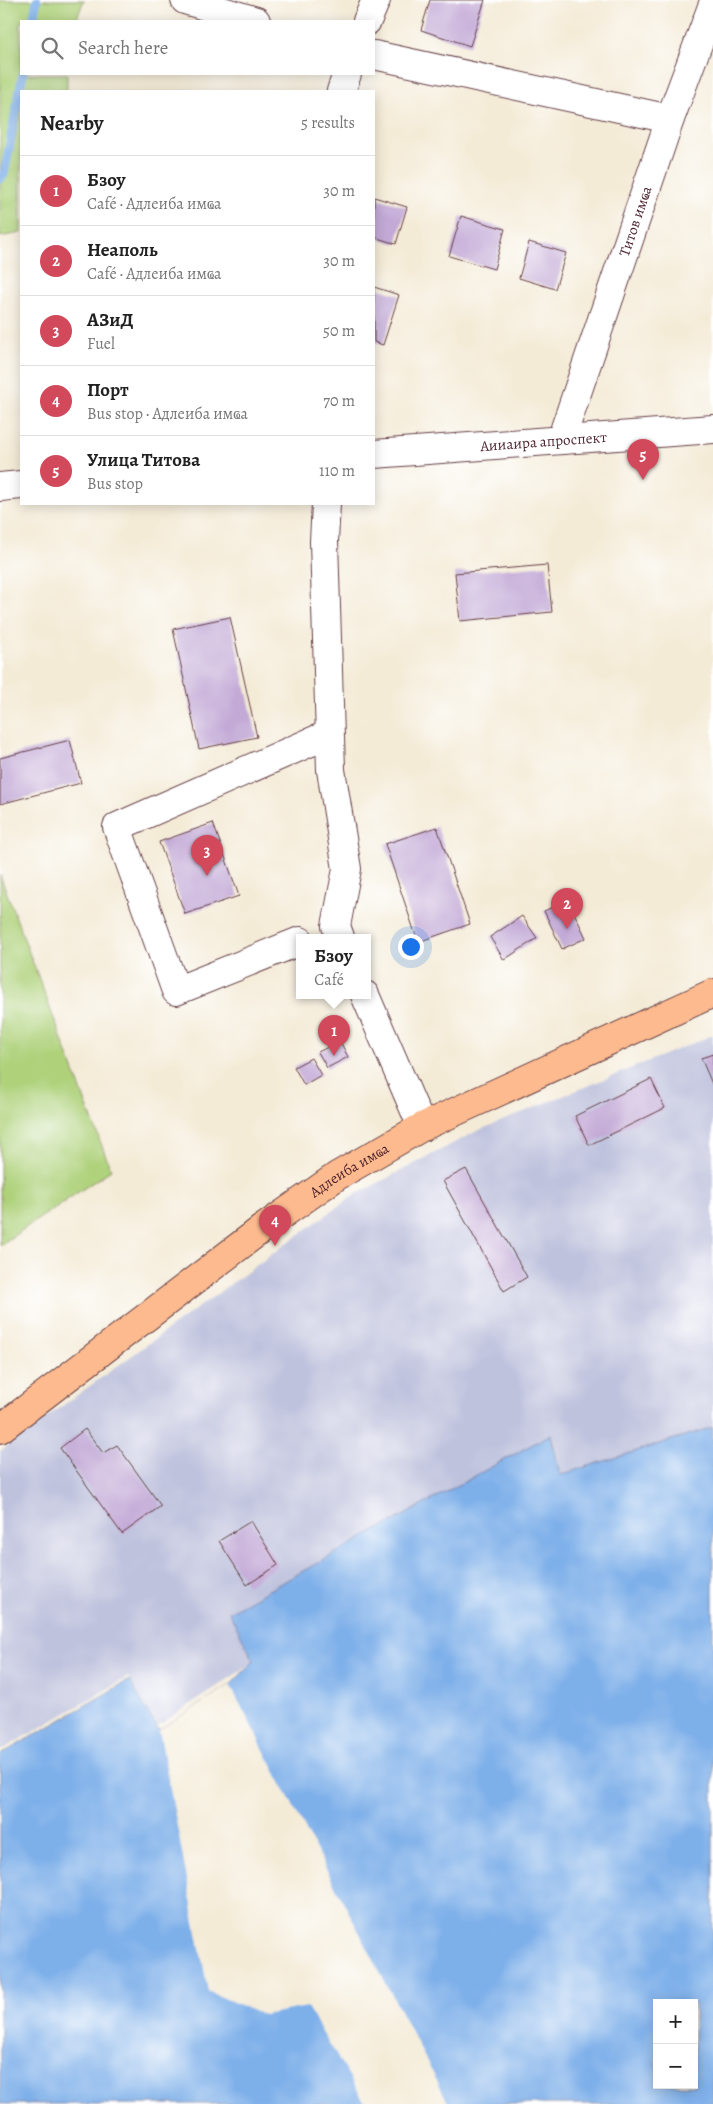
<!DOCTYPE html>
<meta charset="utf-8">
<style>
body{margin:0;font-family:Alegreya,serif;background:#f6f6f6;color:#222}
.controls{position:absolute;right:15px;bottom:15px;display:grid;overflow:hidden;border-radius:0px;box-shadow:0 2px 12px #0003}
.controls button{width:45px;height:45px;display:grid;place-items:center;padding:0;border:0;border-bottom:1px solid #e0e0e0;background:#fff;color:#222;font:25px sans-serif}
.you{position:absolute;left:410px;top:946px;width:18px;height:18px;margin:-12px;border:4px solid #fff;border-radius:50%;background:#1a73e8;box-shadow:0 0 0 8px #1a73e833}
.badge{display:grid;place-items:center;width:32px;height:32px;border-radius:50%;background:#d1495b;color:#fff;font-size:16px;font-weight:700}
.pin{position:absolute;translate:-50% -41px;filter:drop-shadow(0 1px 2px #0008)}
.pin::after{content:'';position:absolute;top:26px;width:18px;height:15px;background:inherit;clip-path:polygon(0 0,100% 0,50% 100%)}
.popup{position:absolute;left:296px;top:934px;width:75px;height:65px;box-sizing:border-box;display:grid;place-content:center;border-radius:0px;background:#fff;filter:drop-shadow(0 1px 4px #0005);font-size:16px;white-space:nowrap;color:#767676}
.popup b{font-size:19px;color:#222}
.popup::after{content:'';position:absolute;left:50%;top:100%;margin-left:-10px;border:10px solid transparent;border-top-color:#fff}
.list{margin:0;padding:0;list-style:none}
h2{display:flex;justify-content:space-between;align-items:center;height:65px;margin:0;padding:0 20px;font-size:21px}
h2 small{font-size:16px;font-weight:400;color:#767676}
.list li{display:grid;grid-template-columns:32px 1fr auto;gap:15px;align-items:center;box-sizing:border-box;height:70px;padding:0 20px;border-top:1px solid #e0e0e0}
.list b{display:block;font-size:19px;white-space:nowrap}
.list p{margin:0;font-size:16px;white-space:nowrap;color:#767676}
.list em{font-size:16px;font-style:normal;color:#767676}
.icon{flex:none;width:28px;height:28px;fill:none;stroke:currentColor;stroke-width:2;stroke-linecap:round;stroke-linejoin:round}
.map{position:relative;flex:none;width:713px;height:2104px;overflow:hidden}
.search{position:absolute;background:#fff;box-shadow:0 2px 12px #0003;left:20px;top:20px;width:355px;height:55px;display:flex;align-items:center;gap:12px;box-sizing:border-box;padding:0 18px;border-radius:0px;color:#767676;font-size:19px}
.panel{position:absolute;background:#fff;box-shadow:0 2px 12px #0003;left:20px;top:90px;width:355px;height:415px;border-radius:0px}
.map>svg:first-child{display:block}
</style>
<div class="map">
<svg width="713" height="2104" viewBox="0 0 713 2104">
<rect width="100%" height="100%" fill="#fff"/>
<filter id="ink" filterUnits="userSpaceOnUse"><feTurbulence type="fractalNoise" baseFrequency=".02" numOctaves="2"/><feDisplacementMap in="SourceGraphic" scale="10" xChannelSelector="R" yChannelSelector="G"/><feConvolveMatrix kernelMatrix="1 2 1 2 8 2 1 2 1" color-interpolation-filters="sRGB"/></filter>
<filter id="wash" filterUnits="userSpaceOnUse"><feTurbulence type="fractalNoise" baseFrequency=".0096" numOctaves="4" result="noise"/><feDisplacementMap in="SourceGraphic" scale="20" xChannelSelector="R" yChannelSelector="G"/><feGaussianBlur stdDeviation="1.12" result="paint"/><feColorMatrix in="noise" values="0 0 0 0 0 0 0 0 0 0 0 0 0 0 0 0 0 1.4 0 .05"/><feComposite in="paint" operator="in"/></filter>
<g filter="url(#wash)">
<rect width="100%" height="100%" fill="#f4ebd7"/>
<path fill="#bfc2dd" d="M713,1035V1427L560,1475L551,1435L229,1612L254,1662L158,1726L128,1677L0,1751V1451L351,1197L477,1131Z"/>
<path fill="#aed17a" stroke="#7c7852" d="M0,0H84L76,21H21V74H67V91H21V233L0,237Z
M0,875L111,1170L0,1245Z"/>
<path fill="#7dafe9" stroke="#64678a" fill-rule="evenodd" d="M713,1427V2104H0V1755L129,1680L159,1730L230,1685L254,1661L229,1612L551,1434L560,1475ZM657,2003H694V2085H657Z"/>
<path fill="#f4ebd7" d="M230,1685L449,2104H366L307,2007L263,2015L208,1991L159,1730Z"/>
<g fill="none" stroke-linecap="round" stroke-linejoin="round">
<path stroke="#7dafe9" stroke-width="9" d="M33,21L37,0
M0,179L4,175L23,74"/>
</g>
<g id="blocks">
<path fill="#c2a9d6" d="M430,0H485L470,46L421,30Z
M374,197L407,207L396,244L374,237Z
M461,216L505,229L494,269L449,256Z
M529,242L566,253L555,289L519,278Z
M374,287L399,295L383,345L374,342Z
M547,565L552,612L460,621L455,573Z
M230,617L257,737L199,749L173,629Z
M70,740L81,783L0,804V758Z
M213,823L239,896L185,914L159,842Z
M437,827L470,924L418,942L385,844Z
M568,900L586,938L562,949L544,911Z
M522,916L537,938L504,960L490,937Z
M340,1041L348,1057L327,1068L318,1052Z
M713,1054V1086L701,1058Z
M311,1058L321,1075L304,1085L294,1067Z
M651,1079L665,1108L589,1145L575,1116Z
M466,1169L527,1277L504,1291L443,1181Z
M85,1429L103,1453L117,1445L161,1506L122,1534L60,1448Z
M251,1521L278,1565L247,1585L219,1541Z"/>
</g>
</g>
<g filter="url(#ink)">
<use href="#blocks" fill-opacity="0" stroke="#643e45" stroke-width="1"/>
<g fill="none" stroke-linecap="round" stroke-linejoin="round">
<defs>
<g id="minor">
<path d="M185,0L256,21"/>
<path d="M367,21L376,0"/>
<path d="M374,55L670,119"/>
<path d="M341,91L347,74"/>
<path id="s1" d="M561,440L670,119L713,4"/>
<path id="s2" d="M374,454L713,429"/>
<path d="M0,487L21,485"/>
<path d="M326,504L324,541L331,770L347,869L336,926L340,937"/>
<path d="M300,941L176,991L117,827L329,734"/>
<path d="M365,995L422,1127"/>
</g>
<g id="major">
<path id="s3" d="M0,1429L263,1228L337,1176L422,1127L713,993"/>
</g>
</defs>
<use href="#minor" stroke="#643e45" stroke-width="30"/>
<use href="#major" stroke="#643e45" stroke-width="30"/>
<use href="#minor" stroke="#fff" stroke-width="28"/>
<use href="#major" stroke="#fcba8e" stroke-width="28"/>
</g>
</g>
<g text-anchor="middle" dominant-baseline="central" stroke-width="5" stroke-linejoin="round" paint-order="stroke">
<g font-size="15" fill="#4a1f2b" stroke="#fff">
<text stroke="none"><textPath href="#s1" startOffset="231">Титов имҩа</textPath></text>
<text stroke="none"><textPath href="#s2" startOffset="170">Аииаира апроспект</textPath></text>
<text stroke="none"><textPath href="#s3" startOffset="435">Адлеиба имҩа</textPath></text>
</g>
</g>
</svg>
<div class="controls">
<button>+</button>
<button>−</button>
</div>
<div class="you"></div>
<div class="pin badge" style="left:334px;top:1056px">1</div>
<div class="popup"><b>Бзоу</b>Café</div>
<div class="pin badge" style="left:567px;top:929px">2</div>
<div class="pin badge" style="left:207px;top:876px">3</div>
<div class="pin badge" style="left:275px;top:1246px">4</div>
<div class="pin badge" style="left:643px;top:480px">5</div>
<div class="search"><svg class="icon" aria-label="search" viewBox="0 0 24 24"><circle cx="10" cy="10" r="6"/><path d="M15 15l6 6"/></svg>Search here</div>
<section class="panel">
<h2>Nearby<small>5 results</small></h2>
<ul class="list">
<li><span class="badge">1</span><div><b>Бзоу</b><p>Café · Адлеиба имҩа</p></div><em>30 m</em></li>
<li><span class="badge">2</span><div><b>Неаполь</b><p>Café · Адлеиба имҩа</p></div><em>30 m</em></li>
<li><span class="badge">3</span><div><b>АЗиД</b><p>Fuel</p></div><em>50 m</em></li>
<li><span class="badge">4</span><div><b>Порт</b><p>Bus stop · Адлеиба имҩа</p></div><em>70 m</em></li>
<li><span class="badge">5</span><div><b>Улица Титова</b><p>Bus stop</p></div><em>110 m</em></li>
</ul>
</section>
</div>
